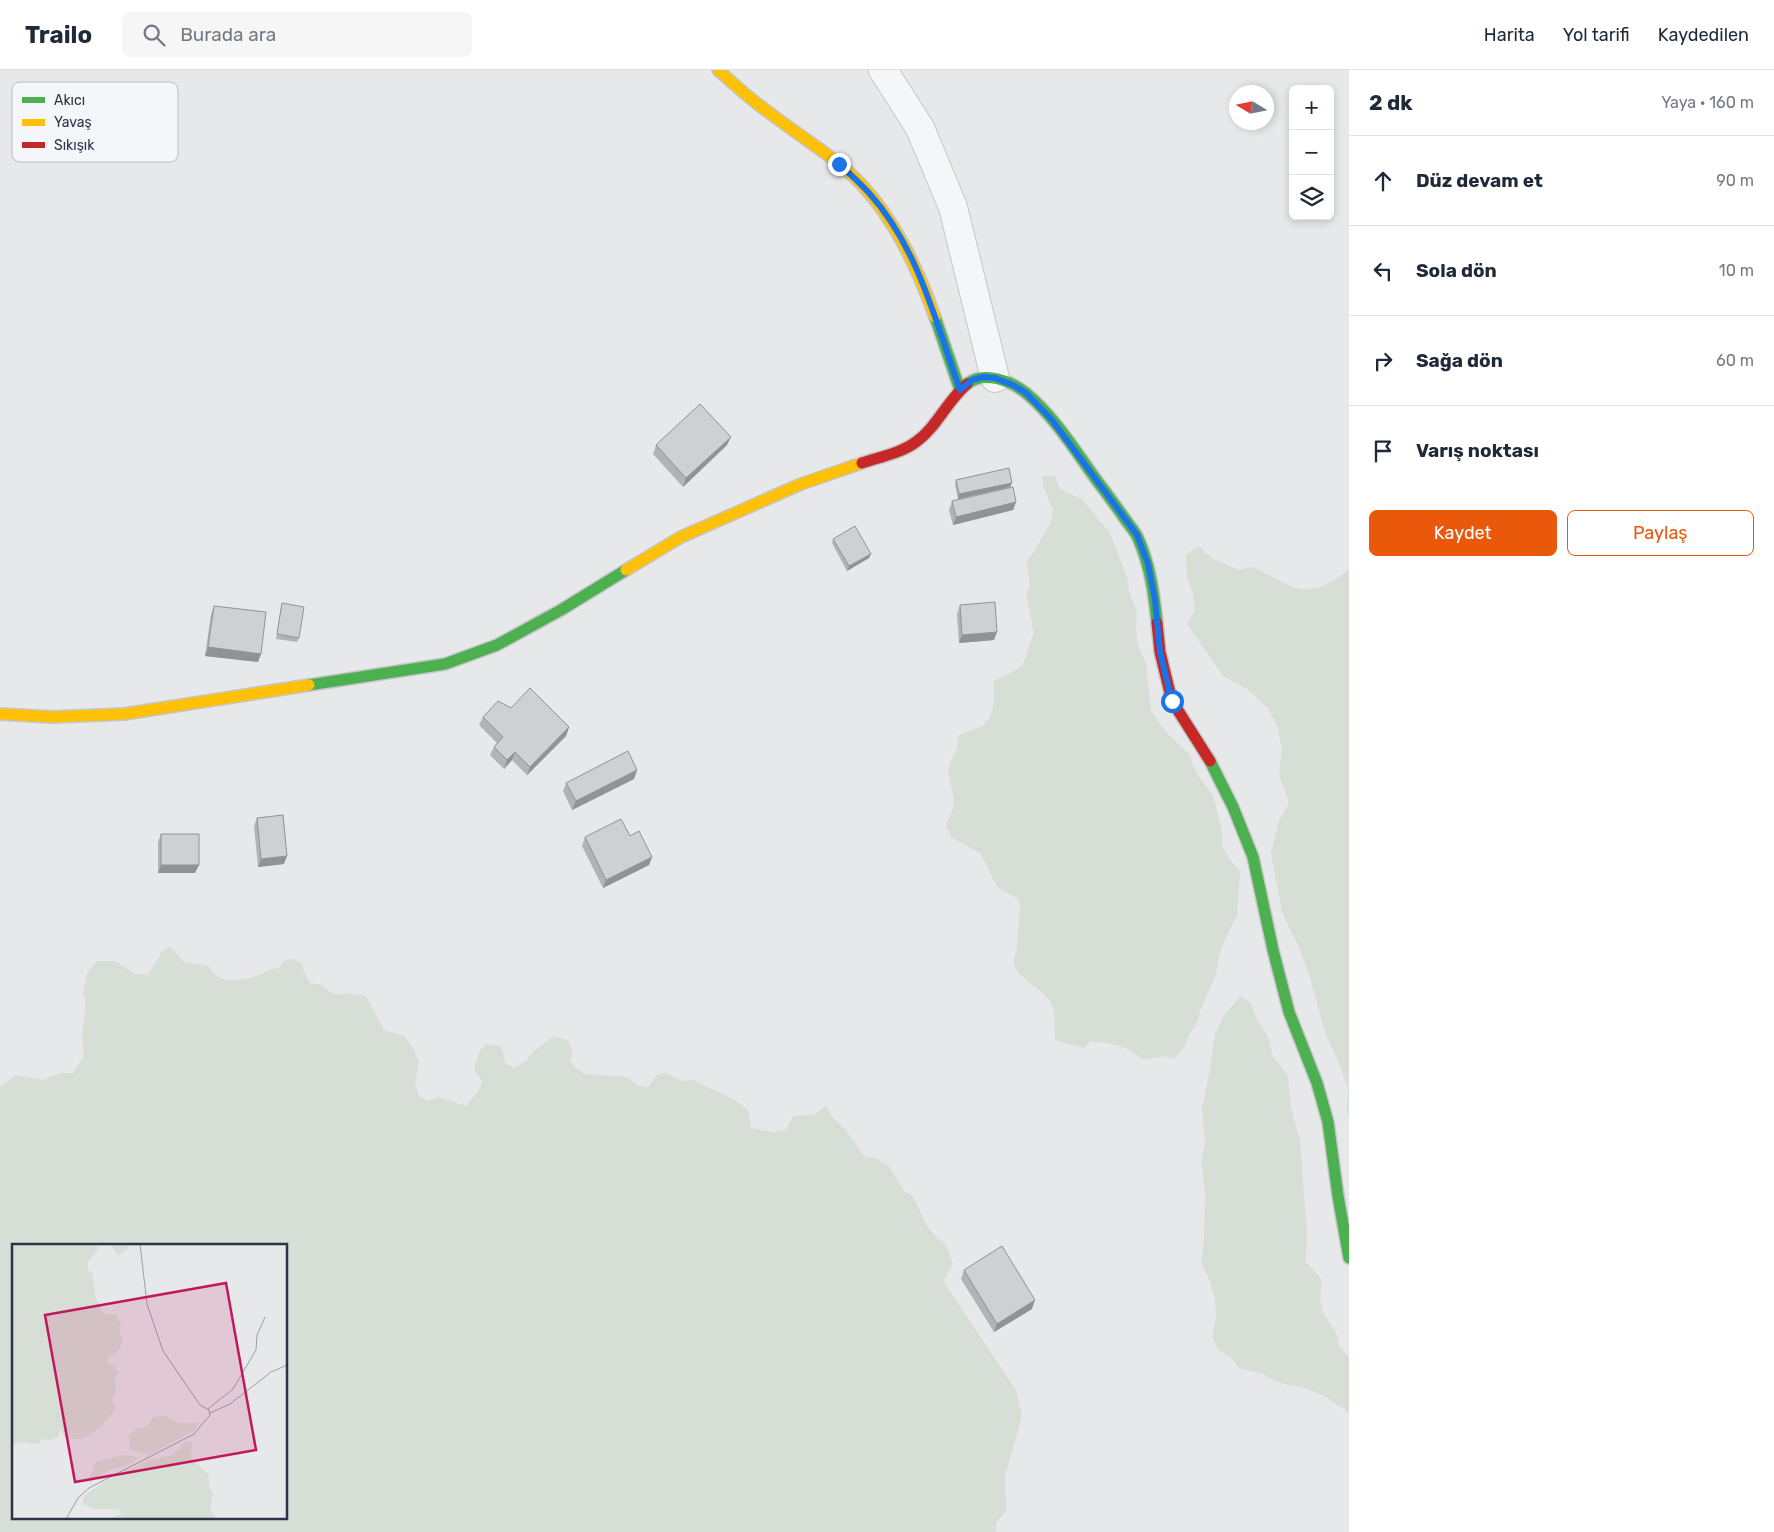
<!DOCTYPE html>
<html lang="tr">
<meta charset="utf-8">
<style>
body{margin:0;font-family:Rubik,sans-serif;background:#f6f6f7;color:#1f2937}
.controls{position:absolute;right:15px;top:15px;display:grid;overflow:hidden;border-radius:8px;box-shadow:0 2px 8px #0003}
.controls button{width:45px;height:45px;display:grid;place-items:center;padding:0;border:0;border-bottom:1px solid #e0e1e3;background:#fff;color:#1f2937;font:25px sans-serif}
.compass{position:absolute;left:1229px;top:15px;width:45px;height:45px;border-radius:50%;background:#fff;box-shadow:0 2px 8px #0003;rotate:280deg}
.stop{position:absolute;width:15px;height:15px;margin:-11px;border:4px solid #1a73e8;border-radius:50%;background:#fff}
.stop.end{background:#1a73e8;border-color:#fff;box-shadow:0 1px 5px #0008}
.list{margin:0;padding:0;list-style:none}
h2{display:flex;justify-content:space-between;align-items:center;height:65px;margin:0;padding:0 20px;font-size:21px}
h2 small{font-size:16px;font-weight:400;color:#747a83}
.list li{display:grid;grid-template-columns:32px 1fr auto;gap:15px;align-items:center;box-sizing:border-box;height:90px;padding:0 20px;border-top:1px solid #e0e1e3}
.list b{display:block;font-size:19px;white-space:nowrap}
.list em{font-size:16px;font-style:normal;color:#747a83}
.actions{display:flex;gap:10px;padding:15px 20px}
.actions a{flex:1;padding:11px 0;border:1px solid #ea580c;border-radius:8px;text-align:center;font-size:18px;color:#ea580c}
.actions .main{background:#ea580c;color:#fff}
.icon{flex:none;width:28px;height:28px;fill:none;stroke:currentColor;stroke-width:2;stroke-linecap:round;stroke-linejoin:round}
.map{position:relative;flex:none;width:1349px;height:1462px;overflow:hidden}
header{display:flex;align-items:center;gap:30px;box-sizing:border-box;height:70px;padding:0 25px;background:#fff;border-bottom:1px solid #e0e1e3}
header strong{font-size:24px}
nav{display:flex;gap:28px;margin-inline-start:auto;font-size:18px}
.search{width:350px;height:45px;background:#f6f6f7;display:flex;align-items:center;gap:12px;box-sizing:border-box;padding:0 18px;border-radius:8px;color:#747a83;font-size:19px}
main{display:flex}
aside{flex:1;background:#fff}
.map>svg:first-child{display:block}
</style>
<header>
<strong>Trailo</strong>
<div class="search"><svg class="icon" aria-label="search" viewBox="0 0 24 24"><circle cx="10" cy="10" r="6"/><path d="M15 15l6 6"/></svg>Burada ara</div>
<nav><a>Harita</a><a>Yol tarifi</a><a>Kaydedilen</a></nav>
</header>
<main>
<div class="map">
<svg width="1349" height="1462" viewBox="0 0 1349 1462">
<rect width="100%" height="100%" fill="#e6e8ea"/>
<path fill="#d6ded6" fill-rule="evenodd" d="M1042,406H1055L1060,419L1082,429L1100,452L1109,461L1127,507L1129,521L1137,543L1136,558L1138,576L1146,594L1151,640L1165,661L1190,685L1193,695L1199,707L1213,726L1222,760V776L1230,790L1240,801L1237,846L1229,861L1220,881L1216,904L1201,939L1196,955L1189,965L1184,978L1174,989L1165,986L1144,990L1128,979L1113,974L1091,971L1084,978L1055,970C1054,959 1056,946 1052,935C1044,917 1016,909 1014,893C1013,889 1016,883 1017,878C1018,864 1019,850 1020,835L1018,829L997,817L981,784L951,767L946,756L953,739L954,729L948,702L951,690L956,682L959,665C966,662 975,660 982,656C996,646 994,626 994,611C1003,606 1020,601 1024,591C1029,581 1027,576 1034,564L1026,523L1030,517L1027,490L1034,482L1051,452L1053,439L1044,419Z
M1198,476L1213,489L1239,500L1253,497C1265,502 1284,514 1296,518C1316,523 1336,512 1349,498V1048L1347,1040L1348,1019L1339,993L1325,963L1310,907L1300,880L1282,842L1271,783L1279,751L1289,733L1279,705L1282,678L1277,656L1268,638L1247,619L1223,606L1187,554L1195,540L1193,524L1187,506L1186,485Z
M170,877L184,892L209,896C217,913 234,912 250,908C263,905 265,899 280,898L282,893L291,888L302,894L304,902L310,913L322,915L327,920L336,925L346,923L366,926L384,960L404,966L413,978L419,991L415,1015L419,1025L427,1031L439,1027L466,1036C473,1026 480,1023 482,1011L474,1000L479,982L486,974L500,976L503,982L505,993L514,998L527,990L533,982L554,966L568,971L572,980L571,991L573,996L585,1004L627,1007L639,1016L648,1017L657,1005L666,1003L682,1011L693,1010L735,1030L749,1042L751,1058L773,1062L786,1060L793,1046L814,1045L826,1035L831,1046L845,1059L865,1087L875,1088L889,1096L904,1121L913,1126L927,1156L937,1168L946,1175L953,1194L943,1211L1016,1320L1022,1346L1005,1405L1006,1441L996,1453V1462H0V1017L16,1005L43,1010L61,1003H73L84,986L82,969L86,929L83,924L87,904L97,891H115L135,904L148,905L163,880ZM14,1176H286V1448H14Z
M1241,926L1251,933L1255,946L1268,967L1273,987L1287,1004L1289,1016L1291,1037L1300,1071L1307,1163L1306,1192L1322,1210L1320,1228L1323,1242L1337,1265L1340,1278L1349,1287V1344L1344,1339L1324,1326L1300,1316L1287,1315L1271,1309L1263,1304L1238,1298L1232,1288L1218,1280L1212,1267L1216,1248L1215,1230L1210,1211L1201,1193L1204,1170L1205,1122L1201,1090L1205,1072L1202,1038L1210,1000L1215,964L1224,945Z"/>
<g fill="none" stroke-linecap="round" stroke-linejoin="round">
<defs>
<path id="street" d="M883,0L920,58L953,137L995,308"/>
<path id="fast" d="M935,247L960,320
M967,314C984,300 1011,311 1026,323C1055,347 1076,382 1098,412C1107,424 1116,436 1125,449C1129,455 1135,461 1138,468C1150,495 1154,523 1157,553
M309,615L445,594L497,575L561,540L626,500
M1210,691L1233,737L1253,787L1273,880L1289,942L1317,1013L1328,1052L1338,1126L1349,1188"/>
<path id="slow" d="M718,0C735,15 752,31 771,44C801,67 835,87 861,114C896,151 918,200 935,247
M626,500L681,467L801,414L862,393
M0,644L53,647L124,644L309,615"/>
<path id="jam" d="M862,393C880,387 901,383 916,372C937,357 947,331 967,314
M1157,553L1160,582L1172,631L1210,691"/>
</defs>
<use href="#street" stroke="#c4c6c8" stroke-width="30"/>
<use href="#fast" stroke="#c4c6c8" stroke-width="14"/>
<use href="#slow" stroke="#c4c6c8" stroke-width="14"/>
<use href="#jam" stroke="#c4c6c8" stroke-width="14"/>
<use href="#street" stroke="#f5f6f7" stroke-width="28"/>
<use href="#fast" stroke="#4caf50" stroke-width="11"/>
<use href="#slow" stroke="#ffc107" stroke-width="11"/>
<use href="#jam" stroke="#c62828" stroke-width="11"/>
</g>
<path fill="#b1b3b5" d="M656,375H727L683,417L653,384Z
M956,410L1012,413L1010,417L958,429L955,414Z
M952,431L1016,432L1013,440L953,455L949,440Z
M833,469L871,484L869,488L847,501L832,473Z
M282,533L299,568L297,572L276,569L281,537Z
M960,535L994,570L959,573L957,544Z
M214,536L261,584L258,592L205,586L211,544Z
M511,638L569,657L566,666L527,705L512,690L504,699L490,685L494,677L497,673L479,655L483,647Z
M637,700L634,709L572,740L563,721L566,713Z
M257,748L284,794L258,797L254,756Z
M161,764L195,803H158V772Z
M630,766L652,787L649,795L603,818L582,776L585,767Z
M964,1200L1032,1239L994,1262L961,1209Z"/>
<path fill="#909294" d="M731,367L727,375L683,417L686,408Z
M1012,413L1010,417L958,429L959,424Z
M1016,432L1013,440L953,455L956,447Z
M871,484L869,488L847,501L849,496Z
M997,562L994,570L959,573L962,565Z
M208,577L261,584L258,592L205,586Z
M569,657L566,666L527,705L530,697Z
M515,682L512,690L504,699L507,690Z
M637,700L634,709L572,740L576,731Z
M287,786L284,794L258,797L261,789Z
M652,787L649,795L603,818L606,810Z
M161,795H199L195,803H158Z
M1035,1230L1032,1239L994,1262L997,1254Z"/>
<path fill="#ced0d3" stroke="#909294" d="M700,334L731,367L686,408L656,375Z
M1009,398L1012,413L959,424L956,410Z
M1013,417L1016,432L956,447L952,431Z
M855,456L871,484L849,496L833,469Z
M995,532L997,562L962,565L960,535Z
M282,533L304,537L299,568L277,564Z
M214,536L266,542L261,584L208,577Z
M530,618L569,657L530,697L515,682L507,690L494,677L503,667L483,647L498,631L511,638Z
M628,681L637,700L576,731L566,713Z
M283,745L287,786L261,789L257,748Z
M621,749L630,766L639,761L652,787L606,810L585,767Z
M161,764H199V795H161Z
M1002,1176L1035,1230L997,1254L964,1200Z"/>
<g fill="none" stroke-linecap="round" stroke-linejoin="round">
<path stroke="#1a73e8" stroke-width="6" d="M839,94C849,103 860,113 869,123C918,177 936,253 960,320L972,310L983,307L995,308L1013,315L1026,323L1052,350L1137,465L1148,494L1155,530L1160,582L1172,631"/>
</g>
<g transform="translate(12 1174)">
<rect width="275" height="275" fill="#e6e8ea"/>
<path d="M0,0H84L86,5L76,17V26L80,29L84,55L92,70L106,71V77L109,79L107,87L111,95L108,105L96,114V120L104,121L102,124L107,129L103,133L104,147L100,155L104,164L90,182L70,195H53L49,185L46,193L39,196L32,195L25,200L7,198L0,202ZM98,0H117V4L106,11ZM153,172L167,179H187L182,187L137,211L118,206L117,191L126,184L134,183L141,173ZM180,197L179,214L197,231V244L201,249L198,264L204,275H105L104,272L110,270L106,265H83L70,259L72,252L92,238L138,216L161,211L172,198ZM112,211L127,213L118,220L95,227L77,239L83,218Z" fill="#d6ded6"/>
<path fill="none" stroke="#9ba0a8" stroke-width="1" d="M196,165L221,145L244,106L245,91L253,73M198,169L218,160L259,128L275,121M54,275L66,254L77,244L182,190L198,171L197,166L188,161L151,107L135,60L128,0"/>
<path fill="#c2185b" fill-opacity="0.15" stroke="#c2185b" stroke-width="2.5" d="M214,39L244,206L63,238L33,71Z"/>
<rect width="275" height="275" fill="none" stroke="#2b3445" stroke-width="2.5"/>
</g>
<rect x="12" y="12" width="166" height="80" rx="8" fill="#f4f6f9" stroke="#b8bcc3" stroke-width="1"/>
<rect x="22" y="27" width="23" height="6" fill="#4caf50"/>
<rect x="22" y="49" width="23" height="7" fill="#ffc107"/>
<rect x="22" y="72" width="23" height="6" fill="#c62828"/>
<g font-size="14" fill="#2b3445">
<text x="54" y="35">Akıcı</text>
<text x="54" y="57">Yavaş</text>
<text x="54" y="80">Sıkışık</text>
</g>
</svg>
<div class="controls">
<button>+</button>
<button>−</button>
<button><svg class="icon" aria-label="layers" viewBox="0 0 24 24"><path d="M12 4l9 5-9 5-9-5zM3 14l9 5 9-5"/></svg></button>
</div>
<svg class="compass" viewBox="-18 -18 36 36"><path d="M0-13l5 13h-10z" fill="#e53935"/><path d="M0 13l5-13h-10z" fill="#747a83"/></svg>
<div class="stop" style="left:1172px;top:631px"></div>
<div class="stop end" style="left:839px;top:94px"></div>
</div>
<aside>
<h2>2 dk<small>Yaya · 160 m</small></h2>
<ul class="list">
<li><svg class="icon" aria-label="ahead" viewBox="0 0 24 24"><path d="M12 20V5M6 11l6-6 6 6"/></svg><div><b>Düz devam et</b></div><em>90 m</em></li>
<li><svg class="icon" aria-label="left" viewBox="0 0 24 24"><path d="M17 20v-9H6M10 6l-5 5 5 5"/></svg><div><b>Sola dön</b></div><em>10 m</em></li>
<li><svg class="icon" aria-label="right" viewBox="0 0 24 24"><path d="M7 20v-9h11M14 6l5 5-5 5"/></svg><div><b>Sağa dön</b></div><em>60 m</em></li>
<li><svg class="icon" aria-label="arrive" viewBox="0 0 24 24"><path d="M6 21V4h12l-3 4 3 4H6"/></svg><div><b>Varış noktası</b></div></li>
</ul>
<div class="actions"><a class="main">Kaydet</a><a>Paylaş</a></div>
</aside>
</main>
